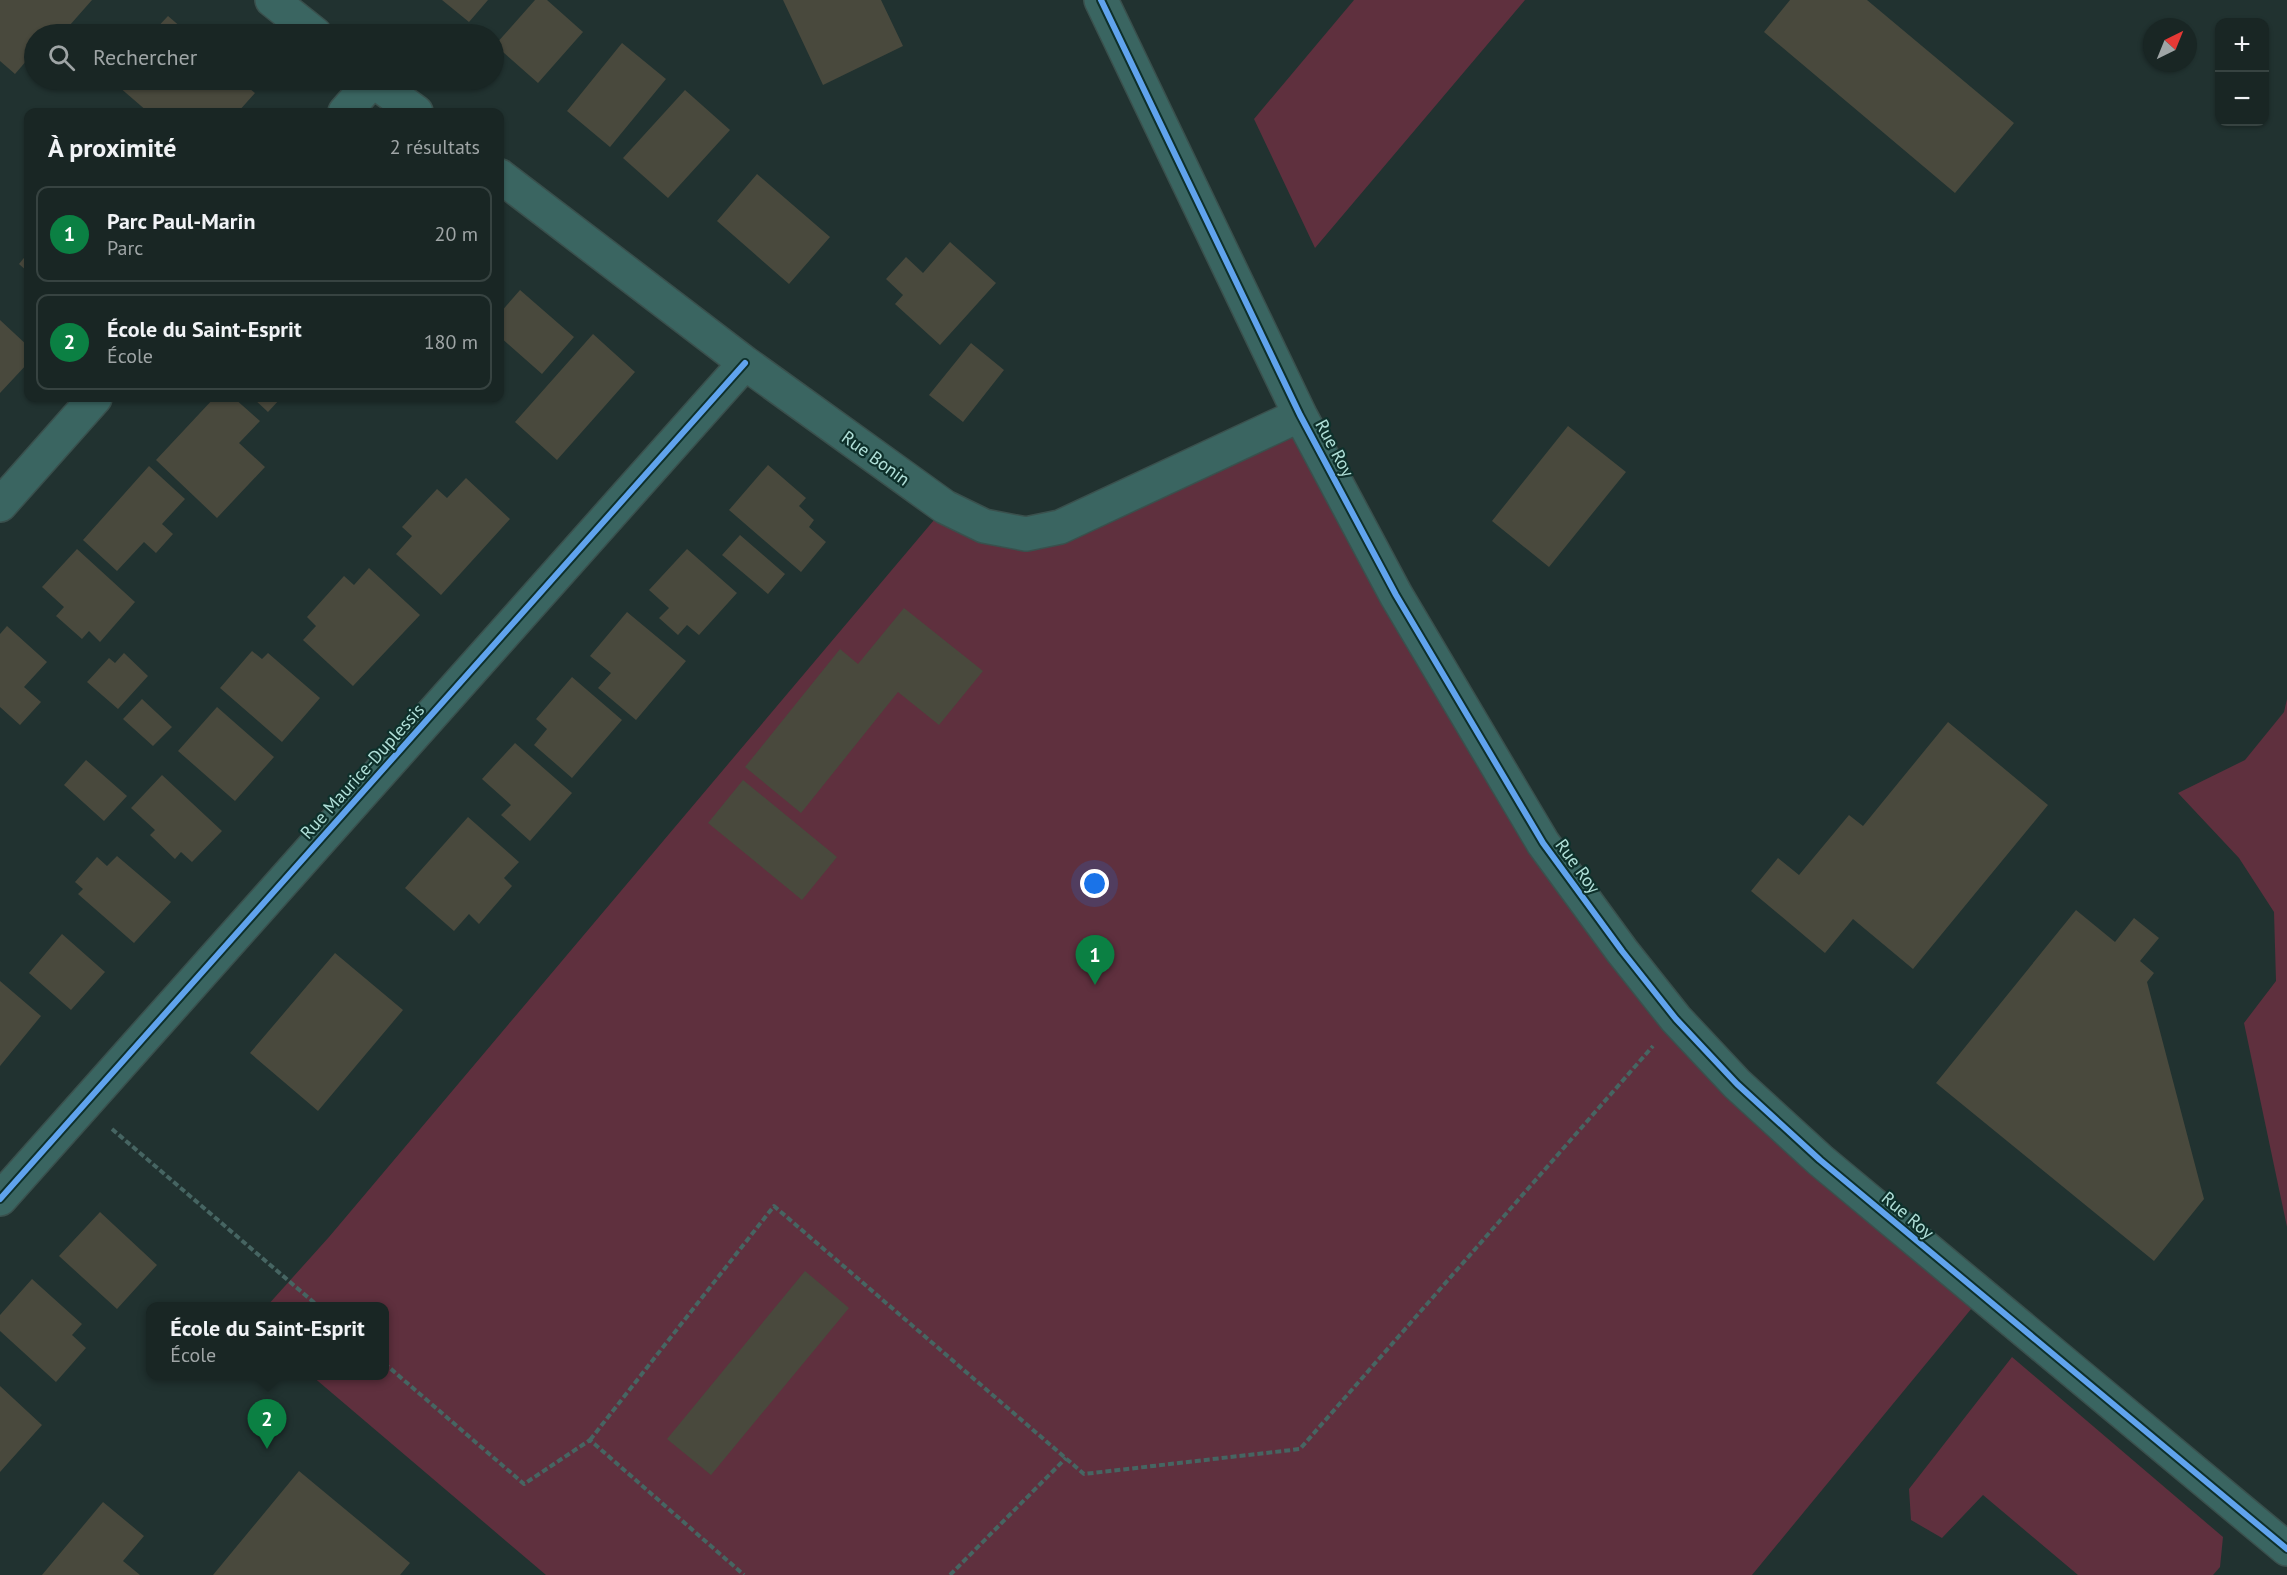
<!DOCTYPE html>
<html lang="fr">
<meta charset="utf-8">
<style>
body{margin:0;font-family:"PT Sans",sans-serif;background:#263231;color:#f1f3f6}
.controls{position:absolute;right:18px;top:18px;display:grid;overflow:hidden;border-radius:12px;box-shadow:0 2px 4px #0004}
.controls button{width:54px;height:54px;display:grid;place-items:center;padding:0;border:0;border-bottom:2px solid #374341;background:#192624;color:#f1f3f6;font:30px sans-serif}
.compass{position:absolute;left:2143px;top:18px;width:54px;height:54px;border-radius:50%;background:#192624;box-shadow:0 2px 4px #0004;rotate:43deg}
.you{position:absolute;left:1095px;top:884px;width:21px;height:21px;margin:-15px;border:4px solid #fff;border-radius:50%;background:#1a73e8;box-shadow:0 0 0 9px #1a73e833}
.badge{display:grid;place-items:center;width:39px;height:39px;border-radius:50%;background:#0b8043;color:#fff;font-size:20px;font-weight:700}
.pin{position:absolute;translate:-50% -50px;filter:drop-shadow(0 2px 3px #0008)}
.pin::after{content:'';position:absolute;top:32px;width:21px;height:18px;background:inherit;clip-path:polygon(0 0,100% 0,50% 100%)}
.popup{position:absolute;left:146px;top:1302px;width:243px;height:78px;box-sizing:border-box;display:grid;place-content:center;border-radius:12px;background:#192624;filter:drop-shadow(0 2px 4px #0005);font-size:20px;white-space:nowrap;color:#9fa5a6}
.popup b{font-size:22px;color:#f1f3f6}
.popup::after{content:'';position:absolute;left:50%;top:100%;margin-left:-12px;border:12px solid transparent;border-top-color:#192624}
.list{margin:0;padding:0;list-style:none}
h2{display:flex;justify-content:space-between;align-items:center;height:78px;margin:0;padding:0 24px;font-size:26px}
h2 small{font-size:20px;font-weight:400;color:#9fa5a6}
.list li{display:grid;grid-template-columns:39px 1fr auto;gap:18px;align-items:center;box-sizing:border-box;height:96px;margin:0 12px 12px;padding:0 12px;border:2px solid #374341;border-radius:12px}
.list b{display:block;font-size:22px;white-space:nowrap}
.list p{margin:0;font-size:20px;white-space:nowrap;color:#9fa5a6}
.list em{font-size:20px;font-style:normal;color:#9fa5a6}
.icon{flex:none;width:33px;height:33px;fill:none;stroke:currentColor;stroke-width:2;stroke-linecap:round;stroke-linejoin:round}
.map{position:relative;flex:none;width:2287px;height:1575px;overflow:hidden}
.search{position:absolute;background:#192624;box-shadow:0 2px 4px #0004;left:24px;top:24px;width:480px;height:66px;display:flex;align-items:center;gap:15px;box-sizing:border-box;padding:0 21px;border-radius:33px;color:#9fa5a6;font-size:22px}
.panel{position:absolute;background:#192624;box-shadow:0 2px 4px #0004;left:24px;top:108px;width:480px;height:294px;border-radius:12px}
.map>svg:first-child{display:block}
</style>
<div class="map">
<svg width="2287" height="1575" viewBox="0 0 2287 1575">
<rect width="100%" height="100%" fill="#213230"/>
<path fill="#5f303e" d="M1354,0H1525L1315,248L1254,119Z
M1300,415L1622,951L1981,1297L1752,1575H546L312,1376H384V1306H267L329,1237L945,507L1026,534Z
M2287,699V1227L2244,1023L2276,981L2274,912L2239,858L2178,793L2245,760L2284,712Z
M2012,1357L2223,1537L2220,1567L2213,1575H2078L1983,1495L1942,1538L1911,1520L1909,1489Z"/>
<path fill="#49493d" d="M0,0H92L62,34H34V52L15,74L0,61Z
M442,0H488L469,22Z
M535,0H547L583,32L538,83L495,45Z
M783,0H881L903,46L823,85Z
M1790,0H1867L2014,123L1955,193L1764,32Z
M168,16L189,34H151Z
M622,43L666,79L610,147L567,111Z
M111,80H239L255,93L238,112H148Z
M685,90L730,130L668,198L623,158Z
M757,174L830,237L789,284L717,221Z
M950,242L996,283L940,345L895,304L903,295L886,279L906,257L923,273Z
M28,253V272L19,264Z
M520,290L574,337L542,374L500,337V313Z
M0,320L28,346V363L0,393Z
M593,334L635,372L557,460L515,422Z
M971,343L1004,370L963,422L929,395Z
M214,398H234L260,421L239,443L265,467L217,518L156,460Z
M253,398H281L268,412Z
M1568,426L1626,472L1549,567L1492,521Z
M768,465L806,498L799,506L814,520L809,527L826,542L801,572L729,510Z
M149,466L185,499L162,524L173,534L156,553L144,542L117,571L83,540Z
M466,478L510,519L441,595L396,554L412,536L402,527L437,489L447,498Z
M740,535L785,574L768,594L722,555Z
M77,549L135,602L100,642L89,631L82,639L56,616L64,607L42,587Z
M687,549L737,593L699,635L687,625L678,635L659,618L669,608L649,590Z
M369,568L420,615L353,686L303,640L316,626L307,617L344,576L354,585Z
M904,608L983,671L939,725L898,692L801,813L745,767L840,649L858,664Z
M627,612L686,661L636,720L598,688L611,673L590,656Z
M7,626L47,662L24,687L41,702L20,725L0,707V634Z
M252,651L262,659L268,653L320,698L282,742L220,688Z
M124,653L148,676L118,709L87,682L109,658L115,663Z
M572,677L622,720L572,778L534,745L547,729L536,719Z
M142,699L172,727L153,746L123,719Z
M217,707L274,757L235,801L178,751Z
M1948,722L2048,805L1913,969L1853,919L1825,953L1751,891L1778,858L1799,875L1849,815L1863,826Z
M515,743L572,793L530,841L501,815L511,805L482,779Z
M86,760L127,796L104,821L64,785Z
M162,775L222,831L192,862L181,852L175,859L150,835L155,830L131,808Z
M743,780L837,857L802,900L708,823Z
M468,817L519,862L504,878L512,886L479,924L469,914L454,931L405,888Z
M117,856L171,902L134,943L78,894L83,889L75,882L97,857L107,866Z
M2076,910L2115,942L2134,918L2159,938L2140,961L2154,973L2147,982L2204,1199L2154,1261L1936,1083Z
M62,934L105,972L71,1010L29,973Z
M335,953L403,1010L318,1111L250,1053Z
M0,981L41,1016L0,1066Z
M100,1212L157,1265L117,1309L59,1256Z
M805,1271L849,1308L711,1475L667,1439Z
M32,1279L82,1324L72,1335L86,1348L56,1382L0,1331V1315Z
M0,1386L42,1425L0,1472Z
M299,1471L410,1563L400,1575H213Z
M103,1502L144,1536L123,1561L140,1575H42Z"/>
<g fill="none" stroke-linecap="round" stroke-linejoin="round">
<defs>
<path id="street" d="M272,0L315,34
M1101,0L1300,415L1396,595L1543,843L1622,951L1676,1019L1737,1084L1820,1160L2287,1549
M372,80L416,112
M345,112L373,80
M500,176L745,363L945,507L984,526L1026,534L1060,527L1300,415
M0,505L95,398
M0,1199L745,363"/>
</defs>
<use href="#street" stroke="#3a504d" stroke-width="36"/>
<path stroke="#466562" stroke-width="4" stroke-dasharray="6 3" stroke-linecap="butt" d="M112,1129L318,1306
M384,1363L524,1484L590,1440L744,1575
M590,1440L774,1206L1084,1474L1300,1449L1653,1046
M950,1575L1066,1458"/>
<use href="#street" stroke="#3a6561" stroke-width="33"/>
<defs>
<path id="cycleway" d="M1101,0L1300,415L1396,595L1543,843L1622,951L1676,1019L1737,1084L1820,1160L2287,1549
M0,1199L745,363"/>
</defs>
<use href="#cycleway" stroke="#0e302b" stroke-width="10"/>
<use href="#cycleway" stroke="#60a3ed" stroke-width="6"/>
</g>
<g text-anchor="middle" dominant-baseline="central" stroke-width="4.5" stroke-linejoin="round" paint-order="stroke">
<g font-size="18" fill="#b1e0d9" stroke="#0e302b">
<text transform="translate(1335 448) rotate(62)">Rue Roy</text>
<text transform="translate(876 458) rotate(36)">Rue Bonin</text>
<text transform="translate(362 771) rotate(-48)">Rue Maurice-Duplessis</text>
<text transform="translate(1578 866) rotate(54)">Rue Roy</text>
<text transform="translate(1908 1215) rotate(40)">Rue Roy</text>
</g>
</g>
</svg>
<div class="controls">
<button>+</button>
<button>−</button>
</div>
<svg class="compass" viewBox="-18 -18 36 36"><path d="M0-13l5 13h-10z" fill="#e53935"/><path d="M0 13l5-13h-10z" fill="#9fa5a6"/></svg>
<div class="you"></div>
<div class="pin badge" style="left:1095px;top:985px">1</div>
<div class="pin badge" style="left:267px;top:1449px">2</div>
<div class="popup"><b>École du Saint-Esprit</b>École</div>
<div class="search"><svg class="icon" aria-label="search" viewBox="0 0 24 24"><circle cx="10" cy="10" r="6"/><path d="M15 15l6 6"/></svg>Rechercher</div>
<section class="panel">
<h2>À proximité<small>2 résultats</small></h2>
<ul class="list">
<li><span class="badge">1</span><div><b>Parc Paul-Marin</b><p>Parc</p></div><em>20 m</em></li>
<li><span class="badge">2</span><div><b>École du Saint-Esprit</b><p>École</p></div><em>180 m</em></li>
</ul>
</section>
</div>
